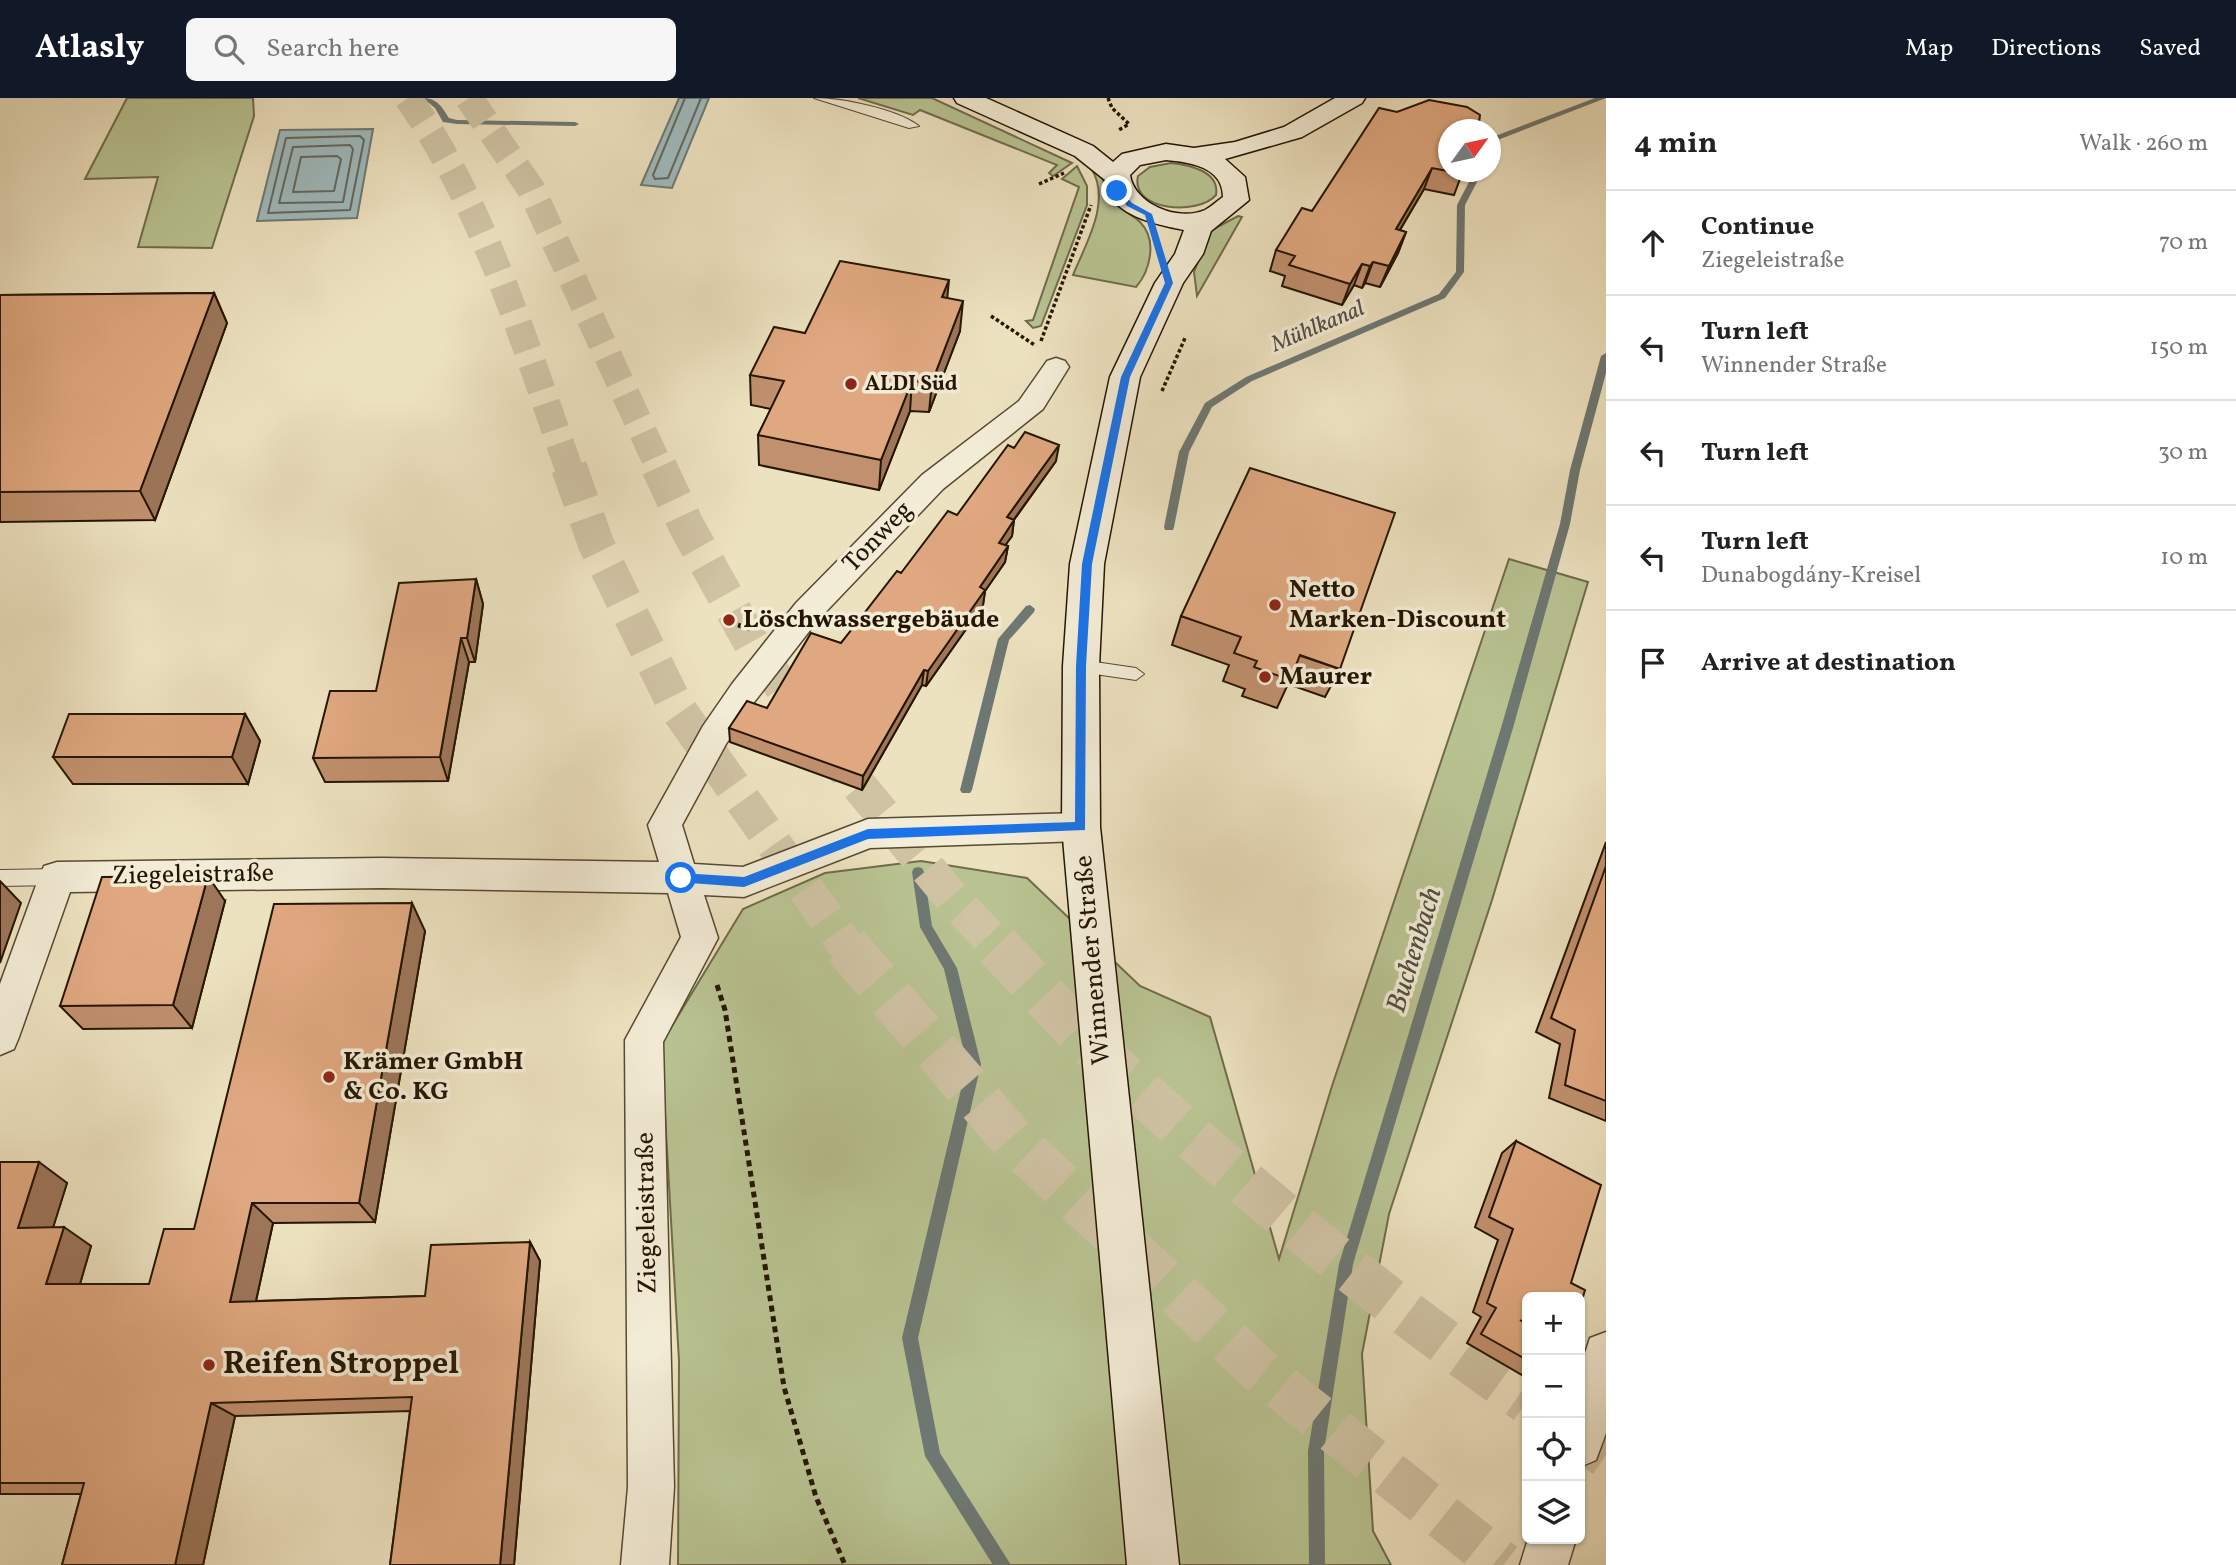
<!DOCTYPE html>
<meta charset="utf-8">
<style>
body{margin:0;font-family:Vollkorn,serif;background:#f6f6f6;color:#222}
.controls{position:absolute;right:21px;bottom:21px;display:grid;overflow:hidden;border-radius:10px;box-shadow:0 2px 5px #0004}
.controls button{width:63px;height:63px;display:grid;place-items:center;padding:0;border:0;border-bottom:2px solid #e0e0e0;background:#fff;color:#222;font:35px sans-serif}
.compass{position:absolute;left:1438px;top:21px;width:63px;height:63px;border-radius:50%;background:#fff;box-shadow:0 2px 5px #0004;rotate:57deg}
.stop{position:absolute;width:21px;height:21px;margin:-16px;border:5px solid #1a73e8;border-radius:50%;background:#fff}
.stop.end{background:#1a73e8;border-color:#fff;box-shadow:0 2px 7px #0008}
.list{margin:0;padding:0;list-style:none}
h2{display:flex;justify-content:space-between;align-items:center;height:91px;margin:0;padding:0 28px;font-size:30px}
h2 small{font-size:23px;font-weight:400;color:#767676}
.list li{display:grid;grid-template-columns:46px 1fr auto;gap:21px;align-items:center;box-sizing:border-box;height:105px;padding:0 28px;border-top:2px solid #e0e0e0}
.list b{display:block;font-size:26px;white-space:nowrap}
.list p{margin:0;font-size:23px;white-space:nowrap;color:#767676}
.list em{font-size:23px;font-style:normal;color:#767676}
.icon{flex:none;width:38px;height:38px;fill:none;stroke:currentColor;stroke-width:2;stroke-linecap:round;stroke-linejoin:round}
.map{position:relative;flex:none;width:1606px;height:1467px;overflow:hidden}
header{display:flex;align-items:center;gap:42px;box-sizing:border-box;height:98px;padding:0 35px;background:#111827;color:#fff}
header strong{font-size:33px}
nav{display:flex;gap:38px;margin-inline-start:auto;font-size:24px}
.search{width:490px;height:63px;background:#f6f6f6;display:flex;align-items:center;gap:18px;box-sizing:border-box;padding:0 24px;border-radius:10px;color:#767676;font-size:26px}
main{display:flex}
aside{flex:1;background:#fff}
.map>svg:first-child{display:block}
</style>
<header>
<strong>Atlasly</strong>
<div class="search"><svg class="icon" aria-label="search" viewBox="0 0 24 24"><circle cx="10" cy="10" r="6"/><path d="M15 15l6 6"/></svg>Search here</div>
<nav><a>Map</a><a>Directions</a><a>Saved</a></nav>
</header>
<main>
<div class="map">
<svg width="1606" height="1467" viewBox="0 0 1606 1467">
<rect width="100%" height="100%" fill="#ede2c0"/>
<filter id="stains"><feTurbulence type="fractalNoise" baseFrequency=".00286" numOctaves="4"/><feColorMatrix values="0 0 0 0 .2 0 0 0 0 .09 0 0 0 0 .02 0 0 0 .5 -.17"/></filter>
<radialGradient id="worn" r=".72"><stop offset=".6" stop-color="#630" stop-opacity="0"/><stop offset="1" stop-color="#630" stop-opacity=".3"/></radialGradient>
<path fill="#b9c392" stroke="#6f6c4a" stroke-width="2" d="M127,0H253L254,18L212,150L138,149L158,79L85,81Z
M858,0H932L1072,65L1053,78L1049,75L1057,67L920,12L913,17Z
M1171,65C1189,67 1220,73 1216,97C1198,118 1130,113 1138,78L1150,69Z
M1077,68L1087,88V107L1041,228L1033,230L1026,223L1033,222L1079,89L1062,81Z
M1091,70L1101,74C1104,84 1104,91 1110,100C1118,111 1131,115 1140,124C1158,142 1150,173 1136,189L1073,177C1086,145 1112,103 1091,70Z
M1238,118L1242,119L1197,198L1194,174L1210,133Z
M1509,461L1588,484L1492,802L1389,1116L1362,1256L1373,1433L1391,1467H678L679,1263L661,946L743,811L825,775L921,763L1027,780L1140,888L1210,919L1279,1161L1332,988Z"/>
<path fill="#9fbabe" stroke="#6e7873" stroke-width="2" d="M679,0H709L672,90L641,87Z
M373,31L357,120L257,123L280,32Z"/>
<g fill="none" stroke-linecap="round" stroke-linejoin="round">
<path stroke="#626860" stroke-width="2" d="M685,0L653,77L655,81L668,80L701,0
M360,38L364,42L350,112L268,115L286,40Z
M350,47L353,51L343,104L279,105L293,49Z
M337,58L341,61L334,93L293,94L301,59Z"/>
<path fill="#6e7873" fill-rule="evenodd" d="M423,0C437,0 442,9 449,20L457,22L575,24L579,26L575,28L457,26L443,24L435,10Z
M1595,0H1606L1490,45V40Z
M1468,74H1476L1477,84L1465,107L1464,174L1445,200L1252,283L1212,309L1189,354L1174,429L1173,432H1165L1164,429L1179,354L1205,305L1246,279L1439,196L1456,174L1457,107L1469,84Z
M1606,255V275L1580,372L1570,426L1513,630L1353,1166L1324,1353L1325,1467H1309L1308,1353L1339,1166L1501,630L1560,426L1570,372L1601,258Z
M1030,507L1035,511L1034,514L1009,542L972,692L970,695H962L960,692L998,541L1026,508Z
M918,769L922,770L924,774L932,828L957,870L981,966L918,1240L940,1355L1011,1467H993L925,1358L902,1240L967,966L944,871L920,829L912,774L914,770Z"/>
<path stroke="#cfc3a4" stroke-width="28" stroke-dasharray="28 14" stroke-linecap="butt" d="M408,0C485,110 524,245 569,371
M469,0L531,91L660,371"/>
<path stroke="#cfc3a4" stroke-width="36" stroke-dasharray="36 18" stroke-linecap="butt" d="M569,369L596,446L675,607L847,849
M659,369L686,427L757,555L846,672L957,806L999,849"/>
<path stroke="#cfc3a4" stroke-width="46" stroke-dasharray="46 23" stroke-linecap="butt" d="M846,848L1014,1043L1259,1272L1503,1467
M997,848C1037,889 1076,934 1119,974C1247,1091 1384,1204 1527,1303
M1580,1339L1606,1357"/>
<defs>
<path id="lane" d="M814,0C842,0 897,11 919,28L909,30Z
M1081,562L1136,570L1144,576L1136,582L1081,574L1073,568Z
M57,771L63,774L66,779L63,784L57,787L0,788V772Z"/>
<path id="street" d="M1056,260L1065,263L1069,269L1043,311L943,391L818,522L755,603L726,646L682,727L694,766L743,769L868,721L1081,715L1093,719L1098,729L1093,739L1081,743L870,750L744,799L704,797L718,840L663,944L674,1389L669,1467H621L628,1389L625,942L681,839L668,795L382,790L70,794L19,939L14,951L0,957V886L39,779L44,768L57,764L382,760L659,764L648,727L703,628L732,586L796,505L922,377L1019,303L1047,263Z
M1606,1234V1335L1596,1362L1580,1369V1270L1590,1240Z
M1528,1441H1576L1568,1467H1520Z"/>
<path id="secondary" d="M954,0H986L1093,48L1113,64L1122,56L1166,46L1194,50L1235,44L1284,29L1335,0H1365L1362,5L1302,39L1225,61L1245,79L1249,102L1211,133L1203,156L1183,185L1140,279L1104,466L1099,568L1100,729L1179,1467H1127L1062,729L1063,568L1070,466L1110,279L1155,185L1175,156L1184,132C1156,126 1109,118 1105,82L1075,58L957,5ZM1166,62C1190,64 1223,69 1223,99C1217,103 1211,109 1205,112C1178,124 1134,106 1130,77L1140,67Z"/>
</defs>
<use href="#lane" stroke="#574932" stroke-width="2"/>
<use href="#street" stroke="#574932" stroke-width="3"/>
<use href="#secondary" stroke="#251602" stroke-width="3"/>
<path stroke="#251602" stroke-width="3.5" stroke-dasharray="3.5 2.5" stroke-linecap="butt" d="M1108,0L1112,10L1129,26L1117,33
M1039,86L1064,75
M991,218L1036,248
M1041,243L1091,107
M1162,293L1185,240"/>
<path stroke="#251602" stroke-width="4.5" stroke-dasharray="5 3.5" stroke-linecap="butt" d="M738,527L750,531"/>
<path stroke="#251602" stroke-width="5" stroke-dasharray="6 4.5" stroke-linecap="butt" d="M717,887L725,912L784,1289L816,1399L845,1467"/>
<use href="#lane" fill="#f3ecd6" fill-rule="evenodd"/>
<use href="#street" fill="#f3ecd6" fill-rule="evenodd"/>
<use href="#secondary" fill="#f3ecd6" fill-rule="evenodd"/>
</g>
<path fill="#c1906e" stroke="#251602" stroke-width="2" d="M1397,14L1448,74H1469L1465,82L1460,81L1454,97L1424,91L1400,132L1406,134L1398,155L1380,189L1365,185L1362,190L1354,187L1342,207L1282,188L1285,178L1270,173L1276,152L1312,113Z
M214,195L227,225L155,422L0,424V197Z
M947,200L960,233L929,314L910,313L879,392L759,367L758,337L771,311L751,307L750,277L805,235Z
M1056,363L1014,422L1012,438L1005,447L1008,448L1005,464L985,493L983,507L926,588L922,587L862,692L730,644L729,630L767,610L841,545L901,475Z
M476,481L483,506L475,564H469L448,683L325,684L313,660L376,593Z
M1181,518L1340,571L1325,599L1288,586L1277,610L1242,598L1245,591L1223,583L1229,567L1172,547Z
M245,616L260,643L248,686H73L53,659Z
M1606,744V1023L1549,1000L1560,946L1536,934Z
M225,803L192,930L83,931L60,908Z
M425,833L375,1124L273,1125L256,1203L425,1198L530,1144L540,1163L514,1467H390L410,1313L235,1318L203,1467H62L81,1396H0V1064L67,1085L53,1129L91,1148L80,1186H149L194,1131Z
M1516,1043L1527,1199V1280L1467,1245L1481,1219L1473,1214L1498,1142L1475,1129L1502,1055Z"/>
<path fill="#9d765a" stroke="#251602" stroke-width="2" d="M1432,70L1424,91L1388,152L1396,131Z
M1406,134L1398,155L1380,189L1389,168Z
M1373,164L1365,185L1362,190L1370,168Z
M1362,166L1354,187L1342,207L1350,186Z
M949,182L946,213L942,199Z
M214,195L227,225L155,422L140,393Z
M963,203L960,233L929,314L932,284Z
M912,283L910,313L879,392L881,362Z
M1059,347L1056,363L1004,435L1007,419Z
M1014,422L1012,438L996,460L999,445Z
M1008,448L1005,464L985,493L983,507L926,588L928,573L980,489Z
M476,481L483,506L475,564L467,540Z
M461,540L469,564L448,683L440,659Z
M924,572L922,587L862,692L863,678Z
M245,616L260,643L248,686L232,659Z
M208,778L225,803L192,930L173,907Z
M0,783L21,805L0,865Z
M412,805L425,833L375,1124L359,1105Z
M39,1064L67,1085L47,1149L18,1130Z
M252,1105L273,1125L252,1221L230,1204Z
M64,1129L91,1148L75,1203L46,1186Z
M530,1144L540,1163L514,1467H500Z
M211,1305L235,1318L203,1467H175Z"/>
<path fill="#e0a880" stroke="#251602" stroke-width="2" d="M1429,2L1467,9L1480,17L1478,32H1448V73L1432,70L1396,131L1406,134L1389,168L1373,164L1370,168L1362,166L1350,186L1289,167L1295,158L1276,152L1302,110L1312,113L1379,10L1397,14Z
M1450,74H1463V76Z
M840,163L949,182L942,199L963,203L932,284L912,283L881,362L758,337L784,283L750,277L774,229L805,235Z
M214,195L140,393L0,394V197Z
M1025,334L1059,347L1007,419L1014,422L999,445L1008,448L980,489L985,492L928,573L924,572L863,678L729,630L747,603L767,610L811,535L841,545L897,473L901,475L948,413L957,417L1008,347L1014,350Z
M1250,370L1395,415L1340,571L1300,557L1290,582L1254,569L1257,563L1234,555L1241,539L1181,518Z
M476,481L467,540H461L440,659L313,660L330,593H376L399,485Z
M69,616H245L232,659H53Z
M1606,768V1003L1565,987L1575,932L1551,920Z
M208,778L173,907L60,908L102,779Z
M412,805L359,1105H252L230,1204L425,1198L431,1147L530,1144L500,1467H390L412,1299L211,1305L175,1467H62L84,1385H0V1064H39L18,1130L64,1129L46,1186H149L164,1131H194L274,806Z
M1516,1043L1601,1087L1571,1185L1585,1192L1580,1209V1199H1527V1226L1520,1222L1527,1226V1262L1481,1236L1496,1210L1487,1205L1513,1131L1489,1119Z"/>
<path fill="#1a73e8" d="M1114,91H1119L1132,105L1152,116L1173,185L1130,279L1092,466L1086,568L1085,732L868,741L744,789L677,784L675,780L681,775L744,779L868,731L1075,724L1076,568L1082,466L1121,279L1165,185L1145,117L1127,108Z"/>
<g fill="#8f2418" stroke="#f3ecd6" stroke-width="2.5">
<circle cx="851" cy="286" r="7"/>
<circle cx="1275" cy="507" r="7"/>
<circle cx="729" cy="522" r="7"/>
<circle cx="1265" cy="579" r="7"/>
<circle cx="329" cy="979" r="7"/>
<circle cx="209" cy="1267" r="7"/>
</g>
<g text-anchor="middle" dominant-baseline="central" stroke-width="7" stroke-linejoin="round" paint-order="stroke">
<g font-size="21" font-weight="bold" fill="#251602" stroke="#f3ecd6" text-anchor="start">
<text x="865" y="286">ALDI Süd</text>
</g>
<g font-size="23" font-style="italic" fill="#504f44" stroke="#f3ecd6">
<text transform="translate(1318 229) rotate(-23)">Mühlkanal</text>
</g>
<g font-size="26" fill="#251602" stroke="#f3ecd6">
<text transform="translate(878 439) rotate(-46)">Tonweg</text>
<text transform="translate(193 777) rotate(-1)">Ziegeleistraße</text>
<text transform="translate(1093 862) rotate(-95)">Winnender Straße</text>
<text transform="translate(647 1115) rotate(-91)">Ziegeleistraße</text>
</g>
<g font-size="26" font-weight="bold" fill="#251602" stroke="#f3ecd6" text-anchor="start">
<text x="1289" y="492">Netto<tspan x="1289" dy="30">Marken-Discount</tspan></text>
<text x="743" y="522">Löschwassergebäude</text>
<text x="1279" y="579">Maurer</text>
<text x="343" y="964">Krämer GmbH<tspan x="343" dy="30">&amp; Co. KG</tspan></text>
</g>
<g font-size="28" font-style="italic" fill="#504f44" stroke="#f3ecd6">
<text transform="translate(1415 852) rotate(-73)">Buchenbach</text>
</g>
<g font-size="32" font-weight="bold" fill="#251602" stroke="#f3ecd6" text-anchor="start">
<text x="223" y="1267">Reifen Stroppel</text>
</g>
</g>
<rect width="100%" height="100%" filter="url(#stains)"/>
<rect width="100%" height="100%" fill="url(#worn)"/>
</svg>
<div class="controls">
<button>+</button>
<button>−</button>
<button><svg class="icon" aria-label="locate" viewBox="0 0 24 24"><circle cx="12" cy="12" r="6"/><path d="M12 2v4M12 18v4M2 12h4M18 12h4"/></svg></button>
<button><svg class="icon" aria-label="layers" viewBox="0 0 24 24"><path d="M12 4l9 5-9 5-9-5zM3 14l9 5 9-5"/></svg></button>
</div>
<svg class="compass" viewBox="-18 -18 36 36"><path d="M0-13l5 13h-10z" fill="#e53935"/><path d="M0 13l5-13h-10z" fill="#767676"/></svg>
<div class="stop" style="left:681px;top:780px"></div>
<div class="stop end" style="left:1117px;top:93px"></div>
</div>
<aside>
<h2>4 min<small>Walk · 260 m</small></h2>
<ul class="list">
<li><svg class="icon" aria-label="ahead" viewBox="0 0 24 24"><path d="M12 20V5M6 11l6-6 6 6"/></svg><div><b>Continue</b><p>Ziegeleistraße</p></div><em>70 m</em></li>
<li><svg class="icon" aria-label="left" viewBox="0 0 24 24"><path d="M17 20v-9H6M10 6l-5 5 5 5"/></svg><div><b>Turn left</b><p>Winnender Straße</p></div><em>150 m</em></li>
<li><svg class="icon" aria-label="left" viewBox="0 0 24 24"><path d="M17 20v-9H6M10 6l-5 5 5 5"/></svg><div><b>Turn left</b></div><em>30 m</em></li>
<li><svg class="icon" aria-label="left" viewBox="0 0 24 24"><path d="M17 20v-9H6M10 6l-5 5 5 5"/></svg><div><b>Turn left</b><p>Dunabogdány-Kreisel</p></div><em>10 m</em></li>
<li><svg class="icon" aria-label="arrive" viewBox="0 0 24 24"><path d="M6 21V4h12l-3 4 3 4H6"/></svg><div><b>Arrive at destination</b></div></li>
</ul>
</aside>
</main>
